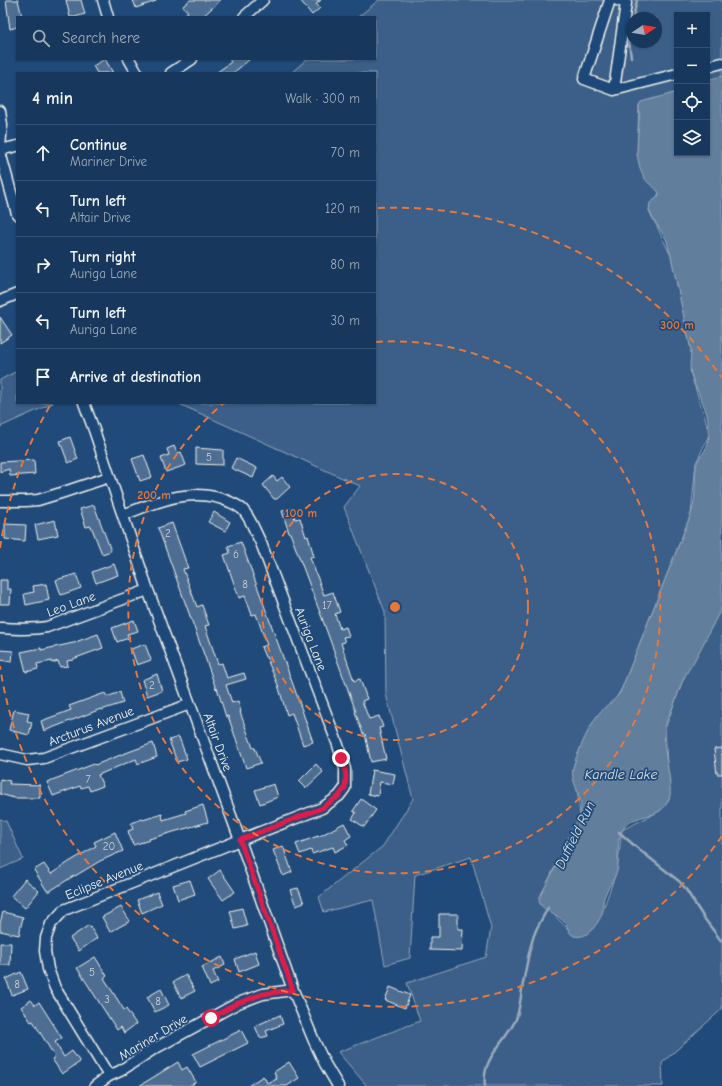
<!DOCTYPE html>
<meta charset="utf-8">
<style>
body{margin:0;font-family:"Comic Neue",sans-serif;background:#203f62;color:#f1f3f6}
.controls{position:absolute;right:12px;top:12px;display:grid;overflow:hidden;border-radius:0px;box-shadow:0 1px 3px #0004}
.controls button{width:36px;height:36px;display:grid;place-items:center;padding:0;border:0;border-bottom:1px solid #365272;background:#17385c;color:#f1f3f6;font:20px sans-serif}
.compass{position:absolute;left:626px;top:12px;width:36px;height:36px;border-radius:50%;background:#17385c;box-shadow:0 1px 3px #0004;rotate:78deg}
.stop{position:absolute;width:12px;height:12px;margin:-9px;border:3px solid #e11d48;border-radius:50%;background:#fff}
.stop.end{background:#e11d48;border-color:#fff;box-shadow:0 1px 4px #0008}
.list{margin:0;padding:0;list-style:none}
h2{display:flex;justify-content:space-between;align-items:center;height:52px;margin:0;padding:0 16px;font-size:17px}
h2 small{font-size:13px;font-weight:400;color:#9eacbb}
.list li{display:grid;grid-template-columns:26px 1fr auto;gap:12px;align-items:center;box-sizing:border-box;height:56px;padding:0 16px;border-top:1px solid #365272}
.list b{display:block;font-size:15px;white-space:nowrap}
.list p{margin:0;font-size:13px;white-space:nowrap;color:#9eacbb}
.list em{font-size:13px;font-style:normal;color:#9eacbb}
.icon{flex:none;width:22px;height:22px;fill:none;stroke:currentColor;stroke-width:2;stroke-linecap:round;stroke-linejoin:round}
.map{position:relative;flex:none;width:722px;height:1086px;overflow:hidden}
.search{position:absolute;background:#17385c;box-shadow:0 1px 3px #0004;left:16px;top:16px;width:360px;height:44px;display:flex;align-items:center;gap:10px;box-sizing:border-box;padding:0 14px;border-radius:0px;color:#9eacbb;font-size:15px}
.panel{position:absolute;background:#17385c;box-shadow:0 1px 3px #0004;left:16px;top:72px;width:360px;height:332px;border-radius:0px}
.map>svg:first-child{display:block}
</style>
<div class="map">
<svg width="722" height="1086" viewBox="0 0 722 1086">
<rect width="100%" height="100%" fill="#1f4a7a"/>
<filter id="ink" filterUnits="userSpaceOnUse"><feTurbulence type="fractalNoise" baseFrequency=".025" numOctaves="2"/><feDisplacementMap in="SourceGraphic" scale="8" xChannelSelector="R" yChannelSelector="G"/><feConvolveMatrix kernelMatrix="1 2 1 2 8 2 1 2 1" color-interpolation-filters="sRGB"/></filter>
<g filter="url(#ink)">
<path fill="#3a5f88" stroke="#97a8b8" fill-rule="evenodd" d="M379,0H722V78L707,82V15H677V92L639,105L637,155L659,193L649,210L671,256L691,350V375L710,433L696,463L691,514L622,688L615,700L596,718L574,765L580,814L539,900L575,936L600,918L617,870L622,830L660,811L669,799L665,729L684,677L722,605V1009L662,1063L663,1086H367L338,1052L420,1021L407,983L486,957L491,928L471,857L415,875L410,958L385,965L373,900L324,912L319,897L383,846L413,799L386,694L385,612L344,507L360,486L177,403H375V73H291L307,59H375V17H358ZM632,18H656V42H632Z
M17,371V403H53L0,427V380Z
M0,819L6,821L23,859L0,869Z"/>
<path fill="#627e9d" stroke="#9cacbb" d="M722,76V607C712,626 703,645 693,663C690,668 687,672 685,676C681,684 678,693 675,702C671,711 666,720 665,730C662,746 669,768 670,784C670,789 671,795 669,799C660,822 635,811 623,829C615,842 620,857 617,871C614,880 607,888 604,898C603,902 603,906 603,910C600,922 588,940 574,936C569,934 568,928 566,924C563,921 560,918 557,916C549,912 538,907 539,898C547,883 555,869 562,854C570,840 580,825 581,809C582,793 568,780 574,764C579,749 590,724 600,712C606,705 615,701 620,693L691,514C697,496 694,483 696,466C697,459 702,456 705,450C710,442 709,429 708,420C705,404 696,390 691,374C689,366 691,359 691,350L671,256L666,239L652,217L649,210L650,203L658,197L659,193C655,186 647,184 644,177C631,153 641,130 639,105L641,102L677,92V153H707V80Z"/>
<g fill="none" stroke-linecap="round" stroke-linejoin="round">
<path stroke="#9cacbb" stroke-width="2.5" d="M633,18L637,0
M631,57L629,42L632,26
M619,832L636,847L680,882L685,888L704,918L722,942
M485,1086C481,1058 506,1042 516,1019C520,1009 521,994 523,983C527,965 529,946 536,930C540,922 544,915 548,908"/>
</g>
<path fill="#4d6e92" stroke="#f4f1e8" d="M6,0H18L22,17H17V27L10,29Z
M66,0H81L85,14L75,17H70Z
M133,0H156V1L136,8Z
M190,0H221L202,17H181L188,12L183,6Z
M300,0H321L316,4L320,8L312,15Z
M105,59L113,73H97L93,66Z
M229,59H250L233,73H216L231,62Z
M0,317L12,335L0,343Z
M70,437L78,459L68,463L60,441Z
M174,446L177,453L181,452L186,465L166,472L161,458L169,455L167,449Z
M196,448L223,450V465L196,464Z
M144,455L152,477L140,481L132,459Z
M236,458L257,468L253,478L231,468Z
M34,460L35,474L10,476L9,469L0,472V462Z
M273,476L277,481L282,477L290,487L277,499H274L263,485Z
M94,505L111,551L102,554L91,526L86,527L80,509Z
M292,508L295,519L300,518L306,537L308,536L314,556L310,557L324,595L333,592L340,612L335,614L340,629L346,627L349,636L343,637L345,642L341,643L354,681L360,679L367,699L362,701L369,719L379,716L383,727L379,728L386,759L371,762L365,734H363L355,712H356L322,618L290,533H289L282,511Z
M214,512L230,522L225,531L208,522Z
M55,520L58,535L38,539L35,525Z
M172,523L188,568L183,569L197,607L202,605L209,625L205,626L218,664L222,663L227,678L244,673L246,679L226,685L232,703L238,701L241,712H240L253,748H255L261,763L246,768L228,716L226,717L217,688L216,689L206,660L158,528Z
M5,524L26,525L25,541L5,539Z
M241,542L295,690L313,742L303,745L292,713L287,715L278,685L266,657H265L261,647L267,645L256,614L252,615L245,596L239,598L224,555L230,553L228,546Z
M114,564L118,575L96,583L92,572Z
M76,574L81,588L61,595L56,580Z
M0,580H7V589H11L10,604H0Z
M46,584L49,600L26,605L24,594L34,592L33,586Z
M134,620L138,631L127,634L129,638L117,642L112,628Z
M98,634L103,648L73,659V660L67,661L68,666L60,667L58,661L52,663V661L37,664L38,669L26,672L21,652L41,648V650L78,642V641Z
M145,644L151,660L137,665L131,649Z
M0,650L13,651L12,662L0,660Z
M157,674L162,691L147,696L142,680Z
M120,692L123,703L101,710V709L44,731L41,721L71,710L69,706L105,693L107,697Z
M14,710L29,713L27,721L32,722L29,735L9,730Z
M179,737L187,759L177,762L169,740Z
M153,743L157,757L138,764L136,759L98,775L103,786L90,791L88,786L81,788L80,786L53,796L47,782L94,764L95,765L123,754Z
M722,748V774H717L714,749Z
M316,764L323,772L306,788L299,781Z
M372,770L395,774L393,784L380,782L378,796L368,794Z
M0,779L10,781L9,784L40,785V798H14L0,794Z
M274,784L278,797L260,804L255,790Z
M361,799L376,810L364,827L352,819L356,813L353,811Z
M203,805L208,822L149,839L150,840L133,845L128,831L133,829L131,823L142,819L143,820L162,814L163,820L186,813L185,811Z
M344,823L351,836L345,840L348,845L335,852L333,847L312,854L311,850L300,854L296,844L318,836V837Z
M115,832L123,851L100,861L75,876V875L50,891H47L34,870L44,864L51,874L69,862L96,846L94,842Z
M283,846L292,872L283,876L273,850Z
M220,870L235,892L223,900L208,879Z
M25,879L39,891L25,908L11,896Z
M190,880L195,894L178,900L173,885Z
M298,888L304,903L296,906L290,890Z
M157,892L162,904L142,913L137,900Z
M121,907L130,921L110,932L102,917Z
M242,908L247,926L235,929L230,911Z
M3,912L23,917L19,935L0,931V923Z
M439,914H458V929H463L462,951L430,950V937H439Z
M89,925L97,938L79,951L70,938Z
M0,943H11L10,965H0Z
M255,951L259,964L239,972L235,959Z
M95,957L107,976L104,978L124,1010L126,1009L136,1024L124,1033L121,1027L117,1030L77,968Z
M222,957L225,965L213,971L218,982L210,986L202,967Z
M21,972L28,989L12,995L6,979Z
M186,975L195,991L181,998L173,982Z
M390,987L410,995L405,1008L385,1000Z
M161,989L169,1005L155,1012L147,997Z
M31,1000L35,1005L39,1002L62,1038L55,1042L64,1057L72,1051L80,1062L62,1074L52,1059L55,1057L33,1021L31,1022L21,1007Z
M280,1015L283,1024L266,1031L268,1036L260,1038L255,1026Z
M241,1030L248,1043L200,1067L193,1054Z
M178,1062L182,1070L187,1067L196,1082L189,1086H139Z
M289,1062L299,1078L287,1086H248L263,1076L265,1078L267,1083L277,1079L274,1072Z"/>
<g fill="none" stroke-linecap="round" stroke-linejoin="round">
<defs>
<path id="minor" d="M103,0L108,17
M610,0L584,79L614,90L677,74
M244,17L263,0
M129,59L137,73
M707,67L722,63
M171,73L192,59
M614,90L626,3L617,0
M0,111L2,125L0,147
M0,150L17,146
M0,152L17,214
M0,301L17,294
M84,403L94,430L148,590L240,840L293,990L314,1041L325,1064L338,1086
M0,501H26L38,500L61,493L109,477
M0,628C16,629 31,630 47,627L148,590
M0,754L27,760L44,758L190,704
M109,1076L55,988L48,969L45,951L46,938L51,924L64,910L240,840L322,808L339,796L345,788V769L338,745L261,543C255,532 251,519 243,510C239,506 234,504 230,502C194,485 156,502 123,515
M95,1086L109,1076L120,1071L152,1050L238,1003L263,994L293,990"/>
</defs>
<use href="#minor" stroke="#f4f1e8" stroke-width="13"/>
<use href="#minor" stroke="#1f4a7a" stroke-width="10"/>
</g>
</g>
<g fill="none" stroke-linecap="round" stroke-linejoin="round" filter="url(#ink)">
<path stroke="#e11d48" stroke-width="5" d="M211,1018L238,1003L263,994L293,990L240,840L322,808L339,796L345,788L346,778L345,769L341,758"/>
</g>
<g fill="none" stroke="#ea7738" stroke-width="2" stroke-dasharray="7 5">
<circle cx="395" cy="607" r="133"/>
<path d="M376 342A266 266 0 1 1 224 403"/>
<path d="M722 836A399 399 0 0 1 0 666M0 548A399 399 0 0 1 51 404M378 208A399 399 0 0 1 722 378"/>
</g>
<g text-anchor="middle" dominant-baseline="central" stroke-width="3.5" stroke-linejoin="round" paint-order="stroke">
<g font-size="11" fill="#cad0d2">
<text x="209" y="457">5</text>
<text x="168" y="533">2</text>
<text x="236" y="554">6</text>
<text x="245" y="584">8</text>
<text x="327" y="605">17</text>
<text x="152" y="685">2</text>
<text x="88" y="779">7</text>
<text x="109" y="846">20</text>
<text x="92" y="972">5</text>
<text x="17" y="984">8</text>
<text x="107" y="999">3</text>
<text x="158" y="1001">8</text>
</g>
<g font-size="13" fill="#f4f1e8" stroke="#1f4a7a">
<text transform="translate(71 604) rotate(-20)">Leo Lane</text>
<text transform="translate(311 639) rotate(69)">Auriga Lane</text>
<text transform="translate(91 726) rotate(-21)">Arcturus Avenue</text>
<text transform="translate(218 742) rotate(70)">Altair Drive</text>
<text transform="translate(104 880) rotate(-22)">Eclipse Avenue</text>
<text transform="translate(153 1037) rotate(-31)">Mariner Drive</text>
</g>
<g font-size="14" font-style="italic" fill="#dee0dd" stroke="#1f4a7a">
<text x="621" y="774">Kandle Lake</text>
<text transform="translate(575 835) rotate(-64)">Duffield Run</text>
</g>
</g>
<circle cx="395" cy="607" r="6" fill="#ea7738" stroke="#1f4a7a" stroke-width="2"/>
<g font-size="12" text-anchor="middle" font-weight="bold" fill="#ea7738" stroke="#1f4a7a" stroke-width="3.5" stroke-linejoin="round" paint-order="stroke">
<text x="677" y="329">300 m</text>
<text x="154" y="499">200 m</text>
<text x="301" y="517">100 m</text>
</g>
</svg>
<div class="controls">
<button>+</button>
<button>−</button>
<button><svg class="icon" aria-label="locate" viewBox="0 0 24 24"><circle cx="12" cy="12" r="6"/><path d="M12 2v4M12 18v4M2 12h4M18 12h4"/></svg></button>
<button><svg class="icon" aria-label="layers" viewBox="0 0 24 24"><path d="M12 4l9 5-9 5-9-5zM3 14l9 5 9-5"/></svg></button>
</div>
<svg class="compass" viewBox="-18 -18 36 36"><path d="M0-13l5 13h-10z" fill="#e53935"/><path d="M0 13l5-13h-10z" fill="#9eacbb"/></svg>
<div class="stop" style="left:211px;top:1018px"></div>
<div class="stop end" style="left:341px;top:758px"></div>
<div class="search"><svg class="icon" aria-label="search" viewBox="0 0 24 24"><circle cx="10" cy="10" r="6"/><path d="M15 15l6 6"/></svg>Search here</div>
<section class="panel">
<h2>4 min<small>Walk · 300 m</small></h2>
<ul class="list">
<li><svg class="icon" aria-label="ahead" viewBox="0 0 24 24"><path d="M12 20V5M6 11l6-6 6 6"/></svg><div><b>Continue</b><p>Mariner Drive</p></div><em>70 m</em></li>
<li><svg class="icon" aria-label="left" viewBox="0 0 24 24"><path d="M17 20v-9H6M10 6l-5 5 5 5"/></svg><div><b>Turn left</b><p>Altair Drive</p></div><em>120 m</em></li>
<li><svg class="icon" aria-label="right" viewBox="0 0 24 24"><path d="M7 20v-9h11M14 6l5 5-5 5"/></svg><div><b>Turn right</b><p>Auriga Lane</p></div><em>80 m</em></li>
<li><svg class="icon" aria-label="left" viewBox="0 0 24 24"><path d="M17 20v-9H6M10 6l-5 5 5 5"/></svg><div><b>Turn left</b><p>Auriga Lane</p></div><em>30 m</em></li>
<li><svg class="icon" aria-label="arrive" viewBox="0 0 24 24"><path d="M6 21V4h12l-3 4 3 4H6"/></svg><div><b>Arrive at destination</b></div></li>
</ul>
</section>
</div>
